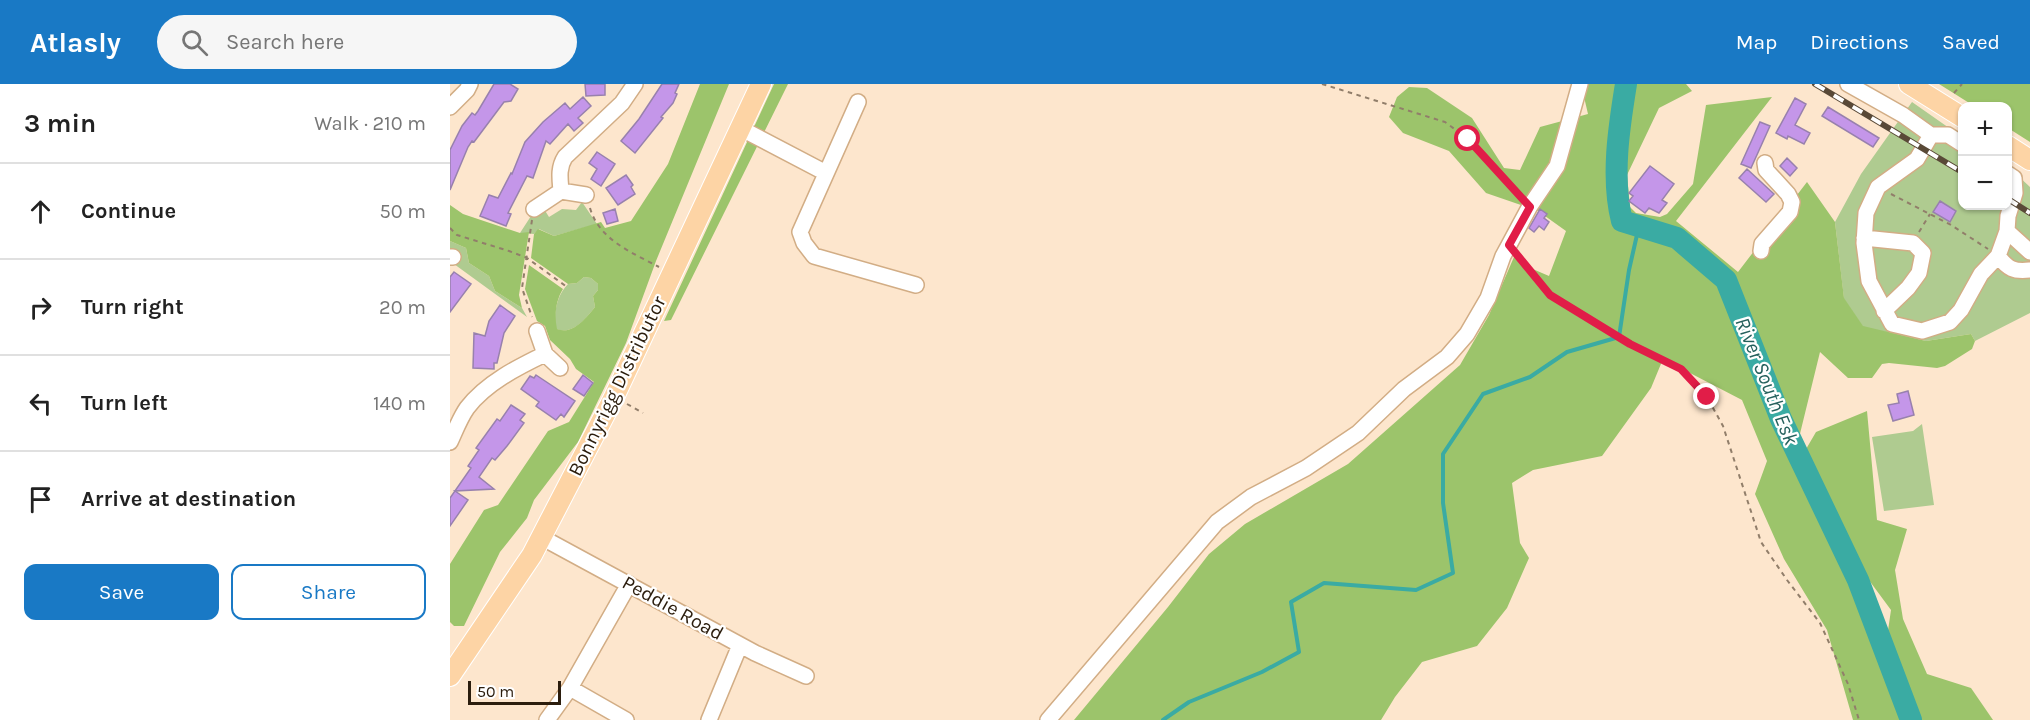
<!DOCTYPE html>
<meta charset="utf-8">
<style>
body{margin:0;font-family:Karla,sans-serif;background:#f6f6f6;color:#222}
.controls{position:absolute;right:18px;top:18px;display:grid;overflow:hidden;border-radius:12px;box-shadow:0 2px 4px #0004}
.controls button{width:54px;height:54px;display:grid;place-items:center;padding:0;border:0;border-bottom:2px solid #e0e0e0;background:#fff;color:#222;font:30px sans-serif}
.scale{position:absolute;left:18px;bottom:15px;width:93px;box-sizing:border-box;padding-left:6px;border:3px solid #2b1d0d;border-top:0;font-size:16px;line-height:21px;white-space:nowrap;color:#2b1d0d;-webkit-text-stroke:4px #fff;paint-order:stroke}
.stop{position:absolute;width:18px;height:18px;margin:-14px;border:4px solid #e11d48;border-radius:50%;background:#fff}
.stop.end{background:#e11d48;border-color:#fff;box-shadow:0 2px 6px #0008}
.list{margin:0;padding:0;list-style:none}
h2{display:flex;justify-content:space-between;align-items:center;height:78px;margin:0;padding:0 24px;font-size:26px}
h2 small{font-size:20px;font-weight:400;color:#767676}
.list li{display:grid;grid-template-columns:39px 1fr auto;gap:18px;align-items:center;box-sizing:border-box;height:96px;padding:0 24px;border-top:2px solid #e0e0e0}
.list b{display:block;font-size:22px;white-space:nowrap}
.list em{font-size:20px;font-style:normal;color:#767676}
.actions{display:flex;gap:12px;padding:18px 24px}
.actions a{flex:1;padding:14px 0;border:2px solid #1979c5;border-radius:12px;text-align:center;font-size:21px;color:#1979c5}
.actions .main{background:#1979c5;color:#fff}
.icon{flex:none;width:33px;height:33px;fill:none;stroke:currentColor;stroke-width:2;stroke-linecap:round;stroke-linejoin:round}
.map{position:relative;flex:none;width:1580px;height:636px;overflow:hidden}
header{display:flex;align-items:center;gap:36px;box-sizing:border-box;height:84px;padding:0 30px;background:#1979c5;color:#fff}
header strong{font-size:28px}
nav{display:flex;gap:33px;margin-inline-start:auto;font-size:21px}
.search{width:420px;height:54px;background:#f6f6f6;display:flex;align-items:center;gap:15px;box-sizing:border-box;padding:0 21px;border-radius:33px;color:#767676;font-size:22px}
main{display:flex}
aside{flex:1;background:#fff}
.map>svg:first-child{display:block}
</style>
<header>
<strong>Atlasly</strong>
<div class="search"><svg class="icon" aria-label="search" viewBox="0 0 24 24"><circle cx="10" cy="10" r="6"/><path d="M15 15l6 6"/></svg>Search here</div>
<nav><a>Map</a><a>Directions</a><a>Saved</a></nav>
</header>
<main>
<aside>
<h2>3 min<small>Walk · 210 m</small></h2>
<ul class="list">
<li><svg class="icon" aria-label="ahead" viewBox="0 0 24 24"><path d="M12 20V5M6 11l6-6 6 6"/></svg><div><b>Continue</b></div><em>50 m</em></li>
<li><svg class="icon" aria-label="right" viewBox="0 0 24 24"><path d="M7 20v-9h11M14 6l5 5-5 5"/></svg><div><b>Turn right</b></div><em>20 m</em></li>
<li><svg class="icon" aria-label="left" viewBox="0 0 24 24"><path d="M17 20v-9H6M10 6l-5 5 5 5"/></svg><div><b>Turn left</b></div><em>140 m</em></li>
<li><svg class="icon" aria-label="arrive" viewBox="0 0 24 24"><path d="M6 21V4h12l-3 4 3 4H6"/></svg><div><b>Arrive at destination</b></div></li>
</ul>
<div class="actions"><a class="main">Save</a><a>Share</a></div>
</aside>
<div class="map">
<svg width="1580" height="636" viewBox="0 0 1580 636">
<rect width="100%" height="100%" fill="#fde6cd"/>
<path fill="#afcb90" d="M1462,18L1512,53V122H1558L1566,90L1580,103V229L1525,257L1521,250L1476,257L1413,243L1394,215L1385,138L1411,90Z
M132,118L147,140L104,152L89,145L84,150L70,149L81,132L94,125L99,133L112,125L126,126Z
M0,157L16,164L19,179L39,192L45,207L72,224L77,233L4,180L8,178L10,174L0,168Z
M134,193L141,194L148,200V206L143,212L145,223C135,235 124,251 106,245C103,229 107,211 118,200L127,199Z
M1472,340L1484,421L1434,427L1422,353L1463,347Z"/>
<path fill="#9cc46b" d="M250,0H279L206,177L176,259L128,358L84,416L77,434L50,468L14,542H4L0,538V480L34,426L48,421L98,347L119,338L144,298L126,285L120,275L100,256L95,242L87,237L75,205L79,181L113,205C106,216 104,231 107,245C123,251 135,235 145,223L143,212L148,206V200L141,194L134,193L127,199L118,200L81,174L84,150L88,145L104,152L151,138L155,144L181,137L218,80Z
M324,0H338L221,236L214,237Z
M1131,0H1236L1242,7L1209,24L1177,91L1180,123L1186,129L1210,133L1217,130L1243,100L1256,21L1322,13L1226,137L1288,188L1357,98L1385,138L1394,214L1413,242L1476,257L1521,250L1525,257L1522,265L1495,282L1487,284L1439,279L1432,280L1422,294H1398L1370,268L1346,366L1396,474L1435,567L1441,526L1410,484L1352,372L1366,348L1417,327L1427,436L1457,445L1445,486L1453,535L1477,590L1521,604L1543,636H1403L1377,546L1334,475L1305,410L1317,377L1292,316L1213,275L1201,304L1152,372L1083,386L1062,399L1070,459L1079,474L1057,524L1027,562L972,578L945,613L931,636H624L718,523L759,470L795,440L898,380L1010,281L1039,231L1067,166L1078,183L1099,192L1116,147L1088,127L1036,109L999,67L953,49L939,33L947,13L959,3L977,4L1022,34L1054,84L1070,86L1090,43L1138,30Z
M1489,0H1580V58L1558,44V22H1524Z
M0,121L13,130L70,149L79,148L69,211L72,224L45,207L39,192L19,179L16,164L0,157Z"/>
<g fill="none" stroke-linecap="round" stroke-linejoin="round">
<path stroke="#3aaba3" stroke-width="4" d="M713,636L739,618L812,588L849,568L841,518L874,499L966,506L1003,489L993,419V370L1033,310L1080,293L1117,268L1169,253L1179,186L1189,142"/>
<path stroke="#3aaba3" stroke-width="22" d="M1176,0C1169,43 1161,94 1172,137L1227,154L1276,196L1331,335L1408,496L1461,636"/>
</g>
<path fill="#c496e9" stroke="#9881ad" stroke-width="1.5" d="M44,0H60L68,5L61,17L54,18L24,58L22,57L18,63L0,106V66L12,42L22,29L25,31L28,27Z
M135,0H155V11L136,12Z
M212,0H229L225,9L227,10L223,19L211,33L213,34L185,69L171,57L189,35Z
M133,13L141,22L128,34L133,39L124,47L118,40L100,60L96,57L83,94L77,92L58,129L61,130L56,142L30,132L39,111L48,114L61,89L62,90L75,58L93,38L115,19L120,25Z
M1345,14L1356,20L1345,41L1360,49L1354,60L1338,52L1337,55L1326,49Z
M1378,23L1429,54L1423,63L1372,32Z
M1310,38L1320,42L1301,84L1291,80Z
M147,68L165,80L151,102L141,95L147,85L139,79Z
M1337,74L1347,84L1340,92L1330,82Z
M1200,82L1224,100L1212,116L1217,119L1209,129L1199,124L1195,129L1179,117L1183,112L1179,109Z
M1297,85L1324,110L1316,118L1289,94Z
M176,91L183,101L181,103L185,110L168,121L156,104Z
M1490,117L1506,127L1500,138L1483,128Z
M165,125L168,137L157,140L153,129Z
M1090,125L1097,130L1094,134L1099,138L1094,146L1089,142L1084,148L1079,144Z
M4,188L21,200L0,228V193Z
M50,221L65,232L54,249L47,279H44V285L23,284L24,249L35,252L39,237Z
M86,291L125,317L114,333L111,330L106,336L86,322L89,318L71,305L80,292L84,294Z
M133,291L143,299L134,312L123,305Z
M1458,307L1464,331L1443,337L1438,321L1449,319L1447,310Z
M61,321L75,330L70,336L74,339L57,362L45,376L42,374L29,393L44,405L5,407L18,416L0,442V414L21,384L18,382L29,366L26,364L47,335L50,337Z"/>
<g fill="none" stroke-linecap="round" stroke-linejoin="round">
<defs>
<path id="minor" d="M1398,0L1453,31L1481,51H1498L1512,60
M408,18L350,148L354,159L364,172L466,201
M0,23L17,6L20,0
M290,44L376,89
M1481,51L1467,75L1428,103L1416,129L1414,159L1419,197L1442,240L1472,247L1500,238L1511,226L1531,190L1548,172L1557,147L1558,132L1565,109L1564,94L1558,90
M111,107C110,95 108,84 115,73L172,19L185,0
M84,125L111,107L136,111
M1557,147L1580,168
M1414,154L1463,159L1473,169L1469,189L1458,204L1434,227
M1311,167L1312,160L1340,128L1342,118L1338,110L1316,86L1315,79
M1548,172C1558,185 1564,188 1580,186
M0,173H3
M87,247L95,270L110,284
M0,358C5,347 10,334 17,324C36,299 68,283 95,270
M91,453L305,569L356,592
M120,604L176,636
M97,636L120,604L179,500
M259,636L290,561
M598,636L767,438L801,413L856,384L908,349L954,305L997,273L1017,250L1038,214L1053,172L1059,161L1080,122L1107,82L1130,0"/>
<path id="major" d="M1459,0L1512,33
M1558,62L1580,76
M0,592L82,471L164,313L311,0"/>
</defs>
<use href="#minor" stroke="#d2ad85" stroke-width="18"/>
<use href="#major" stroke="#fff" stroke-width="22"/>
<path stroke="#917e6a" stroke-width="2" stroke-dasharray="4.5 4.5" stroke-linecap="butt" d="M872,0L995,38L1018,55L1070,111
M1504,9L1512,0
M1441,110L1501,141L1538,165
M140,124C149,156 183,169 209,183
M82,136L72,204L82,233
M0,144L7,151L59,167L77,174L117,203
M1469,148L1480,130
M1068,171L1100,211L1180,260L1231,285L1257,313L1273,342L1311,458L1337,496L1370,539L1398,600L1409,636
M177,320L193,329"/>
<use href="#minor" stroke="#fff" stroke-width="15"/>
<use href="#major" stroke="#fdd4a5" stroke-width="20"/>
<defs>
<path id="rail" d="M1365,0L1512,88
M1558,115L1580,129"/>
</defs>
<use href="#rail" stroke="#594937" stroke-width="6"/>
<use href="#rail" stroke="#fff" stroke-width="4" stroke-dasharray="11" stroke-linecap="butt"/>
</g>
<g fill="none" stroke-linecap="round" stroke-linejoin="round">
<path stroke="#e11d48" stroke-width="8" d="M1018,55L1080,123L1059,161L1100,211L1180,260L1231,285L1257,313"/>
</g>
<g text-anchor="middle" dominant-baseline="central" stroke-width="4.5" stroke-linejoin="round" paint-order="stroke">
<g font-size="20" fill="#2b1d0d" stroke="#fff">
<text transform="translate(167 302) rotate(-64)">Bonnyrigg Distributor</text>
<text transform="translate(223 524) rotate(29)">Peddie Road</text>
</g>
<g font-size="21" font-style="italic" fill="#25615d" stroke="#fff">
<text transform="translate(1317 297) rotate(68)">River South Esk</text>
</g>
</g>
</svg>
<div class="controls">
<button>+</button>
<button>−</button>
</div>
<div class="scale">50 m</div>
<div class="stop" style="left:1018px;top:55px"></div>
<div class="stop end" style="left:1257px;top:313px"></div>
</div>
</main>
